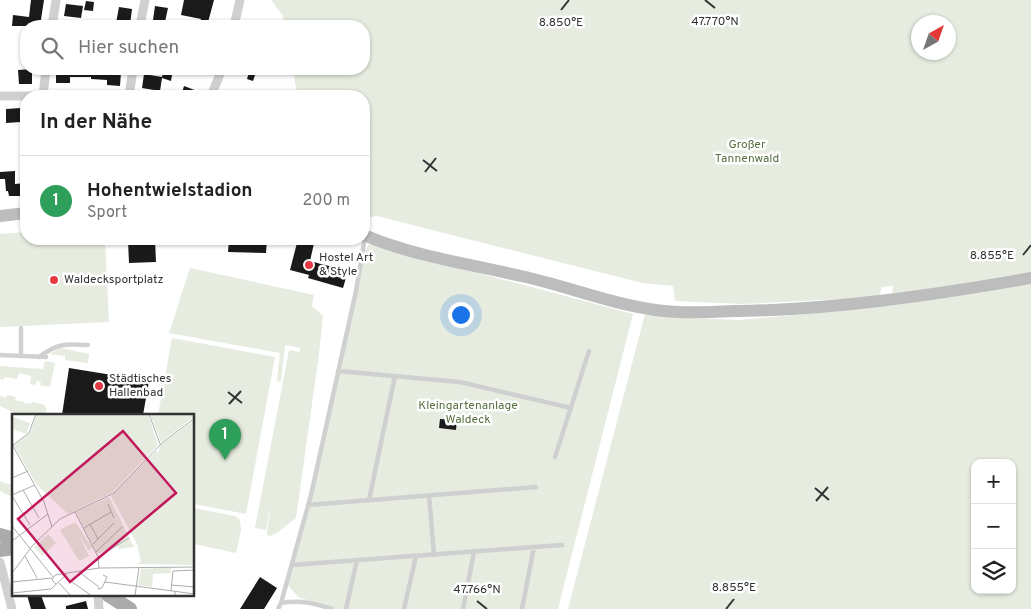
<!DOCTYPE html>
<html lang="de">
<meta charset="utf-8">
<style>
body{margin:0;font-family:Overpass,sans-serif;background:#f6f6f6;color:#222}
.controls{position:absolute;right:15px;bottom:15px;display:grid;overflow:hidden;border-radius:10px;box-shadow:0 1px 4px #0004}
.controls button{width:45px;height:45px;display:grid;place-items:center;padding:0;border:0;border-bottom:1px solid #e0e0e0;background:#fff;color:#222;font:25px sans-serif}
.compass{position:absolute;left:911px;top:15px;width:45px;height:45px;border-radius:50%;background:#fff;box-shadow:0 1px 4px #0004;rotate:40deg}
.you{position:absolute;left:460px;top:314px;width:18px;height:18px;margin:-12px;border:4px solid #fff;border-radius:50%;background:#1a73e8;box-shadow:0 0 0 8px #1a73e833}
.badge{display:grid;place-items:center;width:32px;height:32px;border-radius:50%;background:#e63946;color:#fff;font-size:16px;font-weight:700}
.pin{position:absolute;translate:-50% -41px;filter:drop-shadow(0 1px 2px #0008)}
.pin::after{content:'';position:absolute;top:26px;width:18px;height:15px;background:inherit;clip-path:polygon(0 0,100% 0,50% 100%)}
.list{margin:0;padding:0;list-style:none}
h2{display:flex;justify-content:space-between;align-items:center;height:65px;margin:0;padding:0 20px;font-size:21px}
h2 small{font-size:16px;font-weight:400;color:#767676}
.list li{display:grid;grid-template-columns:32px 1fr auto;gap:15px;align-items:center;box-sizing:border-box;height:90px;padding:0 20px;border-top:1px solid #e0e0e0}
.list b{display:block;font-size:19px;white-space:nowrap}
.list p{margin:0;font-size:16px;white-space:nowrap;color:#767676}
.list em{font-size:16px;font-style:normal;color:#767676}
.icon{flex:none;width:28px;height:28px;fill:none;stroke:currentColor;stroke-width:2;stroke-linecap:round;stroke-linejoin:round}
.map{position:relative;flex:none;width:1031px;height:609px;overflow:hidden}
.search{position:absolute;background:#fff;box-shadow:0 1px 4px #0004;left:20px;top:20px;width:350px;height:55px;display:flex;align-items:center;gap:12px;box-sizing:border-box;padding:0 18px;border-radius:20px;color:#767676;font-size:19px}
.panel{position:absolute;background:#fff;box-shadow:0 1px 4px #0004;left:20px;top:90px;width:350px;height:155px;border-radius:20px}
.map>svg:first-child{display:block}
</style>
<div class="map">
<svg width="1031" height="609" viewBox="0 0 1031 609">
<rect width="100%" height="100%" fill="#fff"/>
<path fill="#e6ecdf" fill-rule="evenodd" d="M271,0H1031V272L892,295L893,286L882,287L879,297L742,304L675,301L673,286L642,283L377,216L364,218V96H298L292,69H364V26H284L283,16ZM918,22H948V52H918Z
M26,232V239H105L109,322L0,327V234Z
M369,244L633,314L558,609H332L298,597L287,584L311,495L356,291L361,257Z
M190,268L314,295L312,306L323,316L319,354L296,518L277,533L268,537L267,532L271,503L266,530L255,528L289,350L299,352L301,348L285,345L281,382L277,381L280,353L169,333Z
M1031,284V609H568L645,314L668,317L739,320L880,307ZM975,463H1012V590H975Z
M172,338L275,357L246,514L194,504V415H158Z
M61,348L89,354L88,363L65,360V356L49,354Z
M45,361L55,363L50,387L40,385L41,382L37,381L36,385L30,384L31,376L19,373L17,379L4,377L3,380L0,379V366L43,369Z
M7,395L16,397L15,400L24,402V403L31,404L32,402L45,405V408H47L45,415H19L0,406V396L6,398Z
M0,481L14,486V498L0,491Z
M194,508L235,516L240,520L241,530L236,553L194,544Z"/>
<path fill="#1a1a1a" d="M31,0H44L40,26H12L13,15L29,17Z
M184,0H214L207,26H199L201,19L181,15Z
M86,1L94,2L93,11L84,10Z
M66,4L83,6L81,18L64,16Z
M155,6L168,8L165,22L153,20Z
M119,7L132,9L130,25L116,23Z
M32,69V84H19L18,70Z
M96,69L121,72L120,86L107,85V80L91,79V77H70V83H56V70Z
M164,69H173L171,81L162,78L160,91L142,88L144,74L162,77Z
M250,69H257L253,81L247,79Z
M184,86L205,94V96H181Z
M21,108V122L6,123V109Z
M15,171V184L26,183L24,196H9L8,191H6L5,179H0V172Z
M155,239L156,262L129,263L128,240Z
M229,239H267L266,253L228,252Z
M298,239H315L310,261L348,271L343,288L308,278L309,275L290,270Z
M69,368L149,381L143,415H62Z
M440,419L457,420L456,430L439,428Z
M260,577L277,588L264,609H240Z
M27,595H41L46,609H31Z
M86,601L88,609H66V606Z"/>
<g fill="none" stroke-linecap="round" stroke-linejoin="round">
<path stroke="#d0d0d0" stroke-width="4.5" d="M21,328V356
M0,355L46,357
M39,357C58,343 66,344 88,345
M338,371L460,382L571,408
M555,457L589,351
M429,495L434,555
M369,500L395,376
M308,505L536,487
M292,565L562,545
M281,603C302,600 313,603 332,609
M278,609L281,603L311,495L356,291L365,237
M346,609L357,560
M404,609L416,556
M463,609L474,552
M522,609L534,547"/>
<path stroke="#d0d0d0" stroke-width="9" d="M52,26L56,0
M140,26L145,0
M234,26L240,0
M0,96H46
M43,96L46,69
M129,96L133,69
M211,96L222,69
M0,562L12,609
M98,595L99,609"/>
<path stroke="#bdbdbd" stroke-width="12" d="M0,216L26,213
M364,235C413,256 469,264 521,276C572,287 626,310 678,312C697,313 716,312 735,311C834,310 933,295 1031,278"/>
<path stroke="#ababab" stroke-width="14" d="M0,535L14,539
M0,550L14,548
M108,595L130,609"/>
</g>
<path fill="none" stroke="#333" stroke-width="2" d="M705,0L715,8M561,10L569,0M423,160L437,171M425,172L436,158M1023,255L1031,245M228,392L242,403M229,404L241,391M815,488L829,500M816,501L828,487M477,601L487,609M726,609L734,599"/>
<g fill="#e63946" stroke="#fff" stroke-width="2">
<circle cx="309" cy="265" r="5"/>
<circle cx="54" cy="280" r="5"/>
<circle cx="99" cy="386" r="5"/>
</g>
<g text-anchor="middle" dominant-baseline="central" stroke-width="5" stroke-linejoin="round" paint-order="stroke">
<g font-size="12" fill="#56703f" stroke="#fff">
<text x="747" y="145">Großer<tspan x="747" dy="14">Tannenwald</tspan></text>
<text x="468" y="406">Kleingartenanlage<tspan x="468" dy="14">Waldeck</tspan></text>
</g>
<g font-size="12" fill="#333" stroke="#fff" text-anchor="start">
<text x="319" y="258">Hostel Art<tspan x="319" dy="14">&amp; Style</tspan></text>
<text x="64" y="280">Waldecksportplatz</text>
<text x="109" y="379">Städtisches<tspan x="109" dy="14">Hallenbad</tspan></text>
</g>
</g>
<g transform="translate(12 414)">
<rect width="182" height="182" fill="#fff"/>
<path d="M25,0H136L146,31L101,78L56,100L24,70L2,31L18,19ZM138,0H182L183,2L149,28ZM1,3L18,9L14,20L0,15ZM182,6V151L124,150L129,148L125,130L99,82L144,37L147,38L148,31ZM97,83L122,133L107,135V132L85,140L64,98ZM63,108L80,133L77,137L66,120L77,142L67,147L48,116ZM36,120L44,129L30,142L22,133ZM159,153V159L141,160L140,173L126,171L129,155Z" fill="#e6ecdf"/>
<path fill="none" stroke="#adadad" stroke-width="1" d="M137,0L148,30M0,30L32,88L40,113M1,31L17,19L24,0M0,64L16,57M11,76L27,104M0,81L23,71M0,82L18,111M96,90L102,104M63,98L86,143L87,154M78,110L86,125M0,112L41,163M72,114L99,98M0,127L36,100M81,130L102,109M84,138L110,113M13,142L25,164M86,143L117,124M67,158L87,173M0,159L21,131L48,105L102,79L151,28L183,4M53,163L80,182M0,168L40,164M93,168L183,180M47,169L59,182M44,170L40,166L43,161L87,154L183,153M159,171L183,173M89,174L86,175L90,174L95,163L91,161M159,177L161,157L183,156M0,179L39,175L55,160M123,182L127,153M151,182H163V178"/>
<path fill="#c2185b" fill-opacity="0.15" stroke="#c2185b" stroke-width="2.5" d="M111,17L164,79L58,168L6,105Z"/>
<rect width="182" height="182" fill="none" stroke="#333" stroke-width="2.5"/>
</g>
<g font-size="12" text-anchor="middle" fill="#333" stroke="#fff" stroke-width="5" stroke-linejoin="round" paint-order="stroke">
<text x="715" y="25">47.770°N</text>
<text x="561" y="26">8.850°E</text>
<text x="992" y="259">8.855°E</text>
<text x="734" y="591">8.855°E</text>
<text x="477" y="593">47.766°N</text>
</g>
</svg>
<div class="controls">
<button>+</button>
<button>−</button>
<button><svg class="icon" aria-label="layers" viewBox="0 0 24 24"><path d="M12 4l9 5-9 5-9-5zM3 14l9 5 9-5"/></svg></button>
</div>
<svg class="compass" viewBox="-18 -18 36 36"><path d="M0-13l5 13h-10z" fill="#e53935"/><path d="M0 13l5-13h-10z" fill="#767676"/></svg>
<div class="you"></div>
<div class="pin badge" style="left:225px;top:460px;background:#2e9e5b">1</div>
<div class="search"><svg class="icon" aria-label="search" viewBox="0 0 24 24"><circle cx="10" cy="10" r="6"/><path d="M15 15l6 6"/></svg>Hier suchen</div>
<section class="panel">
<h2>In der Nähe<small></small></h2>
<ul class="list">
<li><span class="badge" style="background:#2e9e5b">1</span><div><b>Hohentwielstadion</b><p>Sport</p></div><em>200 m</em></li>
</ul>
</section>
</div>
